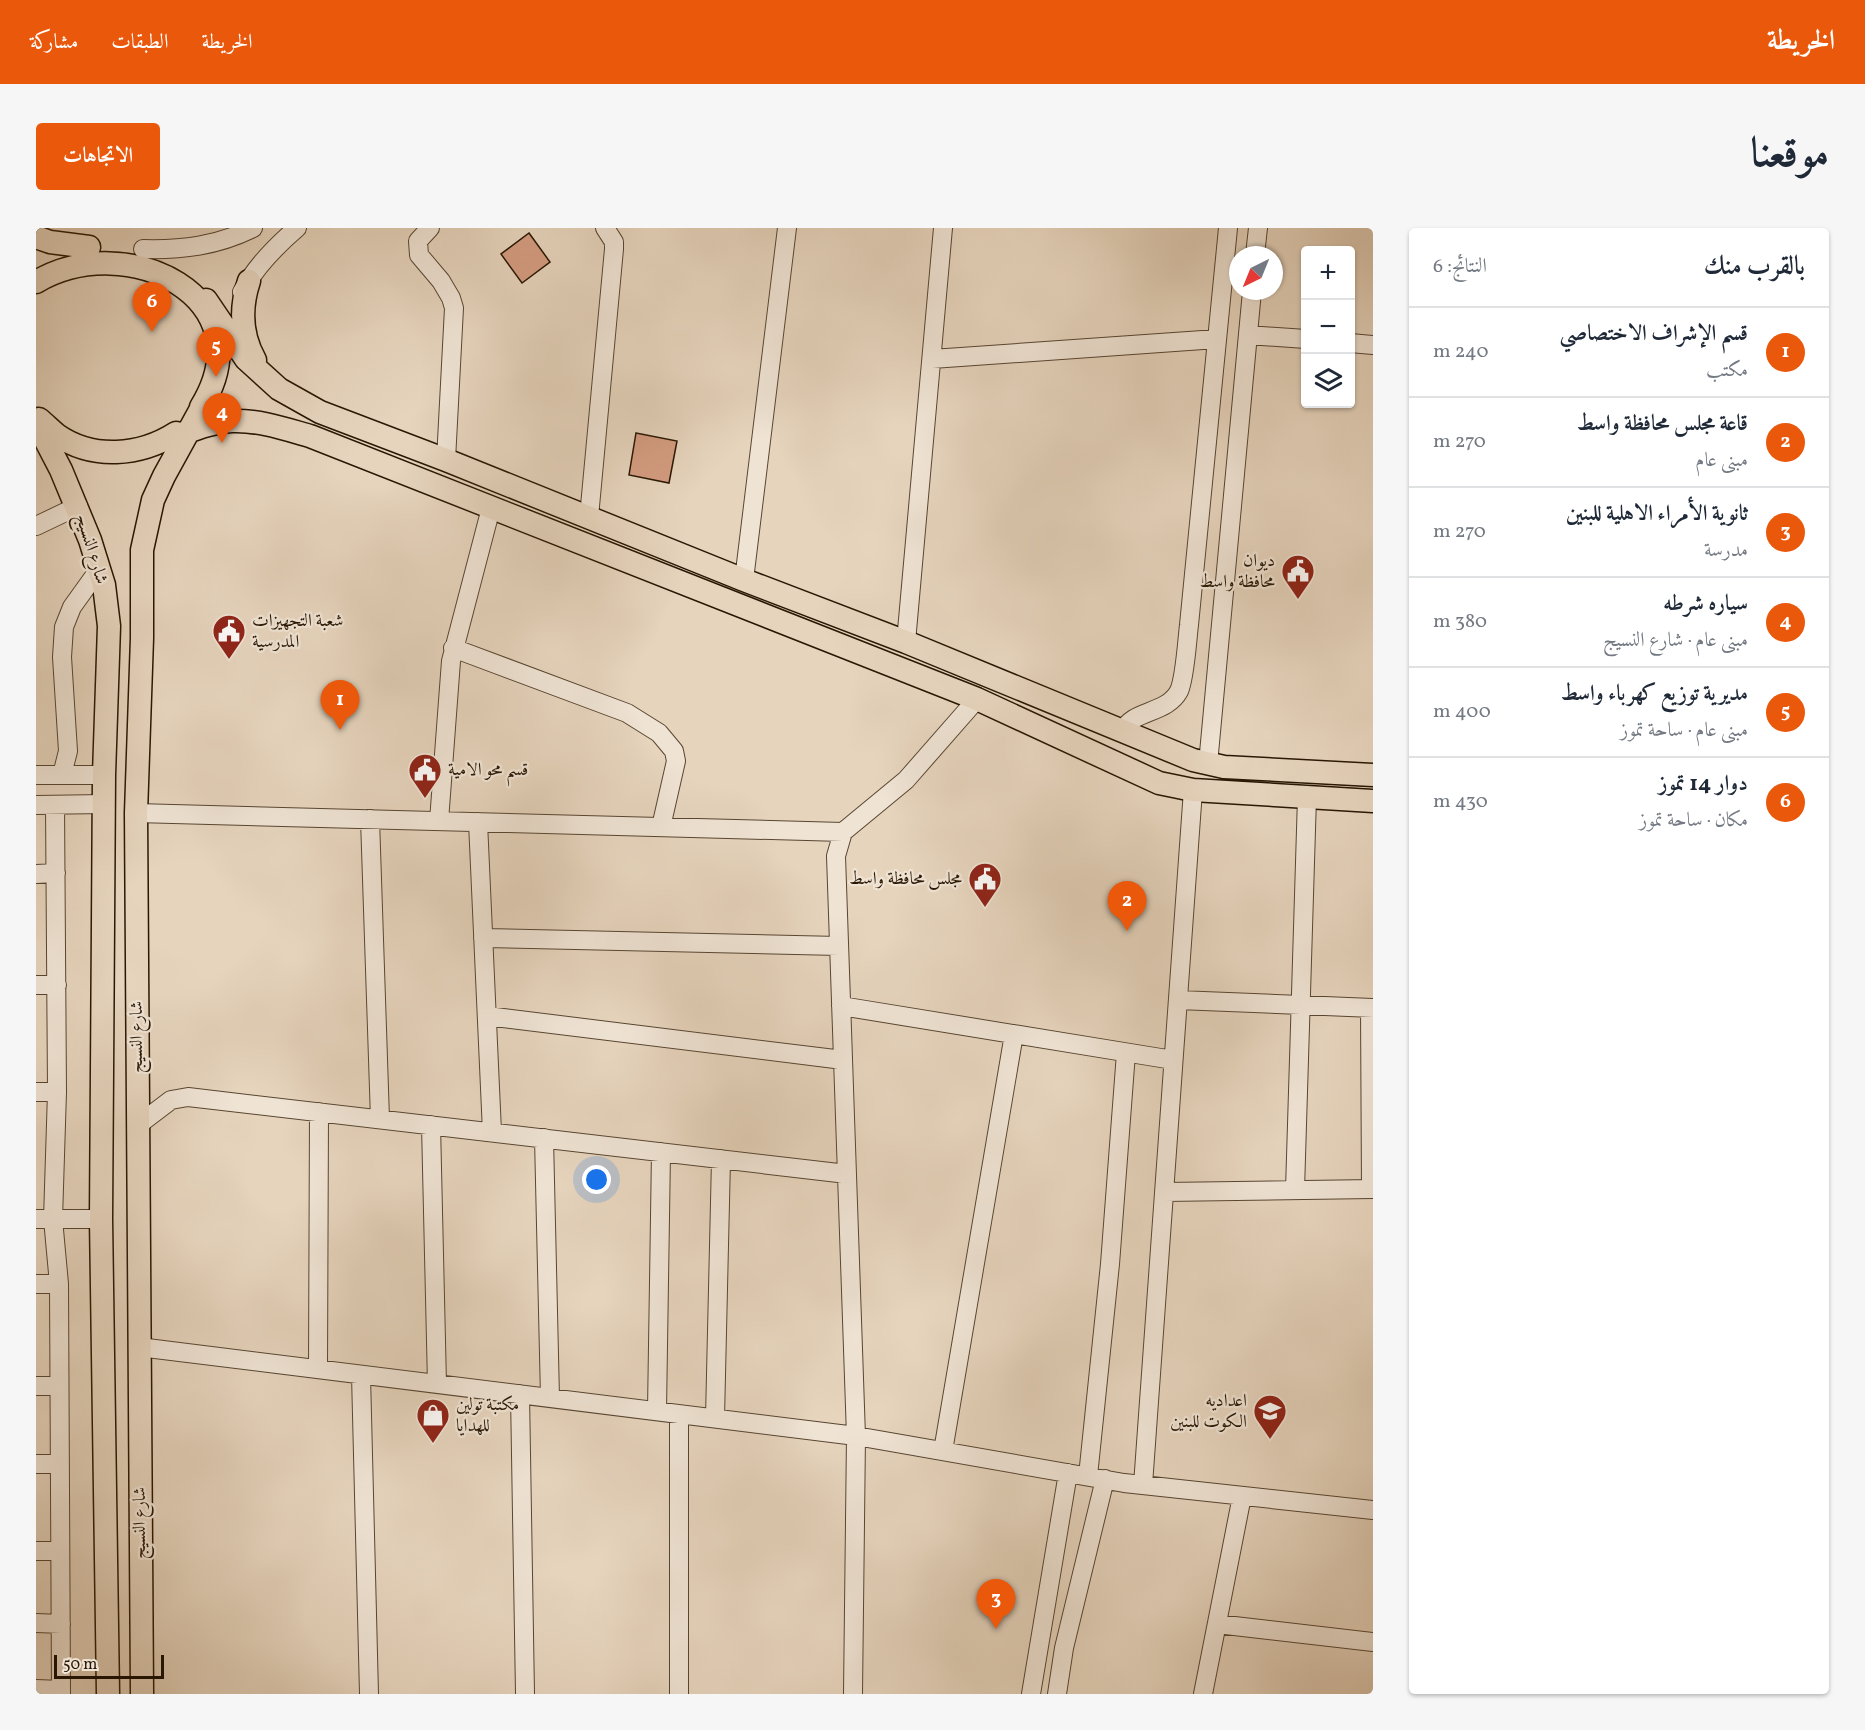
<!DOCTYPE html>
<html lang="ar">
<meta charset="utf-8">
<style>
body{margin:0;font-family:Vollkorn,Amiri,serif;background:#f6f6f7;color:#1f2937;direction:rtl}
.controls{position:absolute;right:18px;top:18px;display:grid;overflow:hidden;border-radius:6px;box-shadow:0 2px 4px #0004}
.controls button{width:54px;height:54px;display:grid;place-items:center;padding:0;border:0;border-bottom:2px solid #e0e1e3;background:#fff;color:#1f2937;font:30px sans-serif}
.compass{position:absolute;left:1193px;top:18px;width:54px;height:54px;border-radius:50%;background:#fff;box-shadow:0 2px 4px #0004;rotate:223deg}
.scale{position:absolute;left:18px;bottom:15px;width:110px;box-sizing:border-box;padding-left:6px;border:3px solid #291704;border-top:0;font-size:16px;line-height:21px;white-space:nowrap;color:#291704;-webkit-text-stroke:4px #efe3d4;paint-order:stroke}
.you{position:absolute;left:561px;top:952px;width:21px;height:21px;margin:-15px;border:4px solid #fff;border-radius:50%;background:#1a73e8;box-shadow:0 0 0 9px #1a73e833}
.badge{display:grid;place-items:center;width:39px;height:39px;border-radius:50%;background:#ea580c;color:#fff;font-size:20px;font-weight:700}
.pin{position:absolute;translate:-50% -50px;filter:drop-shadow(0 2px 3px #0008)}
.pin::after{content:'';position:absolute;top:32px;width:21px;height:18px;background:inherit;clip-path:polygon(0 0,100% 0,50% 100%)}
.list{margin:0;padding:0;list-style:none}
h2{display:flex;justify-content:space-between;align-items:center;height:78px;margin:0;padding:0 24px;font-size:26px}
h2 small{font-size:20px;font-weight:400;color:#747a83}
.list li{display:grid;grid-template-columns:39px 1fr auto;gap:18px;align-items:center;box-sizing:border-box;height:90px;padding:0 24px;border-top:2px solid #e0e1e3}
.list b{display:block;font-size:22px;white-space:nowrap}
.list p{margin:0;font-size:20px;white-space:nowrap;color:#747a83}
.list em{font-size:20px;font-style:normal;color:#747a83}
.icon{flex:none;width:33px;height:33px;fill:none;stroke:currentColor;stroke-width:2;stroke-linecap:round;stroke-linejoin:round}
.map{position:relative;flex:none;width:1337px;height:1466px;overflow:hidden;direction:ltr;border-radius:6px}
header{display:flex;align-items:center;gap:36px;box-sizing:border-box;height:84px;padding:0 30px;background:#ea580c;color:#fff}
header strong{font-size:28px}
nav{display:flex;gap:33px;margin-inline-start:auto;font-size:21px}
.intro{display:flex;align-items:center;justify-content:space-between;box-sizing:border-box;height:144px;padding:0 36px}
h1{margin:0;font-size:42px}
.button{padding:15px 27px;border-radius:6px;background:#ea580c;color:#fff;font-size:21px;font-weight:700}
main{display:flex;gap:36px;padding:0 36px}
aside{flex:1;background:#fff;border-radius:6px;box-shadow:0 2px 4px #0004}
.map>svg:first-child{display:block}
</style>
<header>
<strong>الخريطة</strong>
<nav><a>الخريطة</a><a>الطبقات</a><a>مشاركة</a></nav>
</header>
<div class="intro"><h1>موقعنا</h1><a class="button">الاتجاهات</a></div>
<main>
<aside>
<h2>بالقرب منك<small>النتائج: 6</small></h2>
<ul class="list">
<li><span class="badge">1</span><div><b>قسم الإشراف الاختصاصي</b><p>مكتب</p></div><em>240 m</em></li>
<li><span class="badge">2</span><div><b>قاعة مجلس محافظة واسط</b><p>مبنى عام</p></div><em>270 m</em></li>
<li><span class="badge">3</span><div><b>ثانوية الأمراء الاهلية للبنين</b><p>مدرسة</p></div><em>270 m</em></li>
<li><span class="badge">4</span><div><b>سياره شرطه</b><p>مبنى عام · شارع النسيج</p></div><em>380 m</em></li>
<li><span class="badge">5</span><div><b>مديرية توزيع كهرباء واسط</b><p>مبنى عام · ساحة تموز</p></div><em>400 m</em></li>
<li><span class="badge">6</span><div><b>دوار 14 تموز</b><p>مكان · ساحة تموز</p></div><em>430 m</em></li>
</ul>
</aside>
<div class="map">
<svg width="1337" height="1466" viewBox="0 0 1337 1466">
<rect width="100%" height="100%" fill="#e6d4bd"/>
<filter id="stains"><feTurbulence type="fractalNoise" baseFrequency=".00333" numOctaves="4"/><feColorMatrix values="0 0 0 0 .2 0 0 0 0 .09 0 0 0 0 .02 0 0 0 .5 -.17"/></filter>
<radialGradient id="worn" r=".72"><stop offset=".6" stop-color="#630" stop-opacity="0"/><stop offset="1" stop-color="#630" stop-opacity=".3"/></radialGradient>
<path fill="#d49c81" stroke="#291704" stroke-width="1.5" d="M493,5L514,34L486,55L465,26Z
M600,205L641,213L633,255L593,247Z"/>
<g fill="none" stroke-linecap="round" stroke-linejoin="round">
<defs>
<path id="minor" d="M394,0L382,13L383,27L405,53L415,70L418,80L410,232
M107,21C146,22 181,18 217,0
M1219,27L1222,0
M206,64C219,39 240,18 261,0
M1212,107L1270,111
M1314,115L1337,117
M896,131L1181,111
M553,289L578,21V14L569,0
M0,298L42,278
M708,352L751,0
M870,414L907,0
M417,420L591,485L623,505L638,523L640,533L625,599
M1086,504C1096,481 1130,487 1143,463C1149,450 1151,413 1153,397L1192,0
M1172,536L1216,63
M0,547H68
M26,547L32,523L26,429L28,399L36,379L64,340
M0,577L68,576
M19,577L21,864L17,991L23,1056L25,1466
M100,585L807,604
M334,591L344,891
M403,593L415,433L455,280
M442,594L456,904
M0,646L20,645
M447,710L803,718
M0,757H21
M1142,772L1337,780
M805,778L1137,832
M1334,780L1335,961
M451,788L807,832
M0,864H21
M102,897L135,872L152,869L811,946
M395,897L401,1156
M508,910L514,1170
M1259,962L1271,569
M1128,964L1337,961
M0,991H65
M0,1056H23
M103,1119L820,1208L1088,1255L1337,1282
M282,1141L283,884
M325,1147L333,1466
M0,1158H23
M484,1166L489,1466
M621,1183L625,924
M679,1190L685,931
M907,1223L978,806
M0,1236H24
M1052,1248L1074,1036L1090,825
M1107,1257L1157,562
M0,1323H24
M0,1395L25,1396
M1181,1396L1337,1414
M0,1461L25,1462
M643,1466V1186
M817,1466L820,1208L800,628L807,604L870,552L941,471
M995,1466L1032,1245
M1021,1466L1028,1420L1069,1251
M1167,1466L1206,1268"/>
<path id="major" d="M0,9L14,14L53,19
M213,53C204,80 205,107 219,132
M0,54C91,0 232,70 165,179
M170,72L210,131L243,161L284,184L410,232L708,352L870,414L1157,532L1188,539L1337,547
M3,191C9,196 15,202 21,207C57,232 104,228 140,205
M0,194L25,242L54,312L68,357L73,398L68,547L65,991L72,1466
M128,212C150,205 173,194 196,193C223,192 249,201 274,208L941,471L1123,555L1157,562L1337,573
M106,1466L100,585L106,410V322L117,272L128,248L172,168"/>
</defs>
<use href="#minor" stroke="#584632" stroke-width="20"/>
<use href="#major" stroke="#291704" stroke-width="25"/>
<use href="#minor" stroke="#efe3d4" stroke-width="18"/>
<use href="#major" stroke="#e6d4bd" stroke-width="22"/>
</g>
<defs>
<symbol id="civic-pin" viewBox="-11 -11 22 30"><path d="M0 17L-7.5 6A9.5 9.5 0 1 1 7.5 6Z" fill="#8f2418" stroke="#efe3d4"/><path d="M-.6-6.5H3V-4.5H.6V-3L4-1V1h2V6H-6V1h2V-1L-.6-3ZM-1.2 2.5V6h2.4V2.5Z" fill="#fff"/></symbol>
<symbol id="school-pin" viewBox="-11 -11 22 30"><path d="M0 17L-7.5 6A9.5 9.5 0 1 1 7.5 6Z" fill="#8f2418" stroke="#efe3d4"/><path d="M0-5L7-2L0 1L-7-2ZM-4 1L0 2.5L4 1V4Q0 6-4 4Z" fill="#fff"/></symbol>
<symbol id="shop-pin" viewBox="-11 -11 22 30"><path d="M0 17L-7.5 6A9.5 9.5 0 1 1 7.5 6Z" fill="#8f2418" stroke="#efe3d4"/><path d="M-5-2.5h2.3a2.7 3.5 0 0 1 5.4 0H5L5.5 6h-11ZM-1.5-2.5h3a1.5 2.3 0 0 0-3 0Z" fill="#fff"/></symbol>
</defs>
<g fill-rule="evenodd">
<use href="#civic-pin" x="1243" y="324" width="38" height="52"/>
<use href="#civic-pin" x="174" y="384" width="38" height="52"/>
<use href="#civic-pin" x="370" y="523" width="38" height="52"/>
<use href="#civic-pin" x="930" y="632" width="38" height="52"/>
<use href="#school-pin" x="1215" y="1164" width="38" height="52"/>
<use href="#shop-pin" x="378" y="1168" width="38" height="52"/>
</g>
<g text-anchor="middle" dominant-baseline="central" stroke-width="4.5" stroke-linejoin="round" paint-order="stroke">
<g font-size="18" fill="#291704" stroke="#efe3d4">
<text transform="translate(55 321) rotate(73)">شارع النسيج</text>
<text transform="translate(101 809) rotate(-90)">شارع النسيج</text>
<text transform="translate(104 1295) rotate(-90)">شارع النسيج</text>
</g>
<g font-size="18" fill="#291704" stroke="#efe3d4" text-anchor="end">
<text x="1239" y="333">ديوان<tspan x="1239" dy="21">محافظة واسط</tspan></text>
<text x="216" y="393" text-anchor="start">شعبة التجهيزات<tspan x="216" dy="21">المدرسية</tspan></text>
<text x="412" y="542" text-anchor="start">قسم محو الامية</text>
<text x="926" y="651">مجلس محافظة واسط</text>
<text x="1211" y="1173">اعداديه<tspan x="1211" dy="21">الكوت للبنين</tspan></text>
<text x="420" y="1177" text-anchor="start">مكتبة تولين<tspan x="420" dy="21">للهدايا</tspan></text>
</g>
</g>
<rect width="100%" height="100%" filter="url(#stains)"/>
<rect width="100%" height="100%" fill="url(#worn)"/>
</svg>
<div class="controls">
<button>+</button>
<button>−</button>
<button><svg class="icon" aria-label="layers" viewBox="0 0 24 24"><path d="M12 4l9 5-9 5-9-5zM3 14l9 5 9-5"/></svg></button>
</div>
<svg class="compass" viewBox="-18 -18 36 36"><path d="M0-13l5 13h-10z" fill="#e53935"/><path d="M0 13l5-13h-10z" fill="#747a83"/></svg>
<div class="scale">50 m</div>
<div class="you"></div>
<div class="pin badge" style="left:304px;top:502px">1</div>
<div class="pin badge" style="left:1091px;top:703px">2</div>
<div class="pin badge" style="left:960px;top:1401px">3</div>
<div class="pin badge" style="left:186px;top:215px">4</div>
<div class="pin badge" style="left:180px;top:149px">5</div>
<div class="pin badge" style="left:116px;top:104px">6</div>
</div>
</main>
